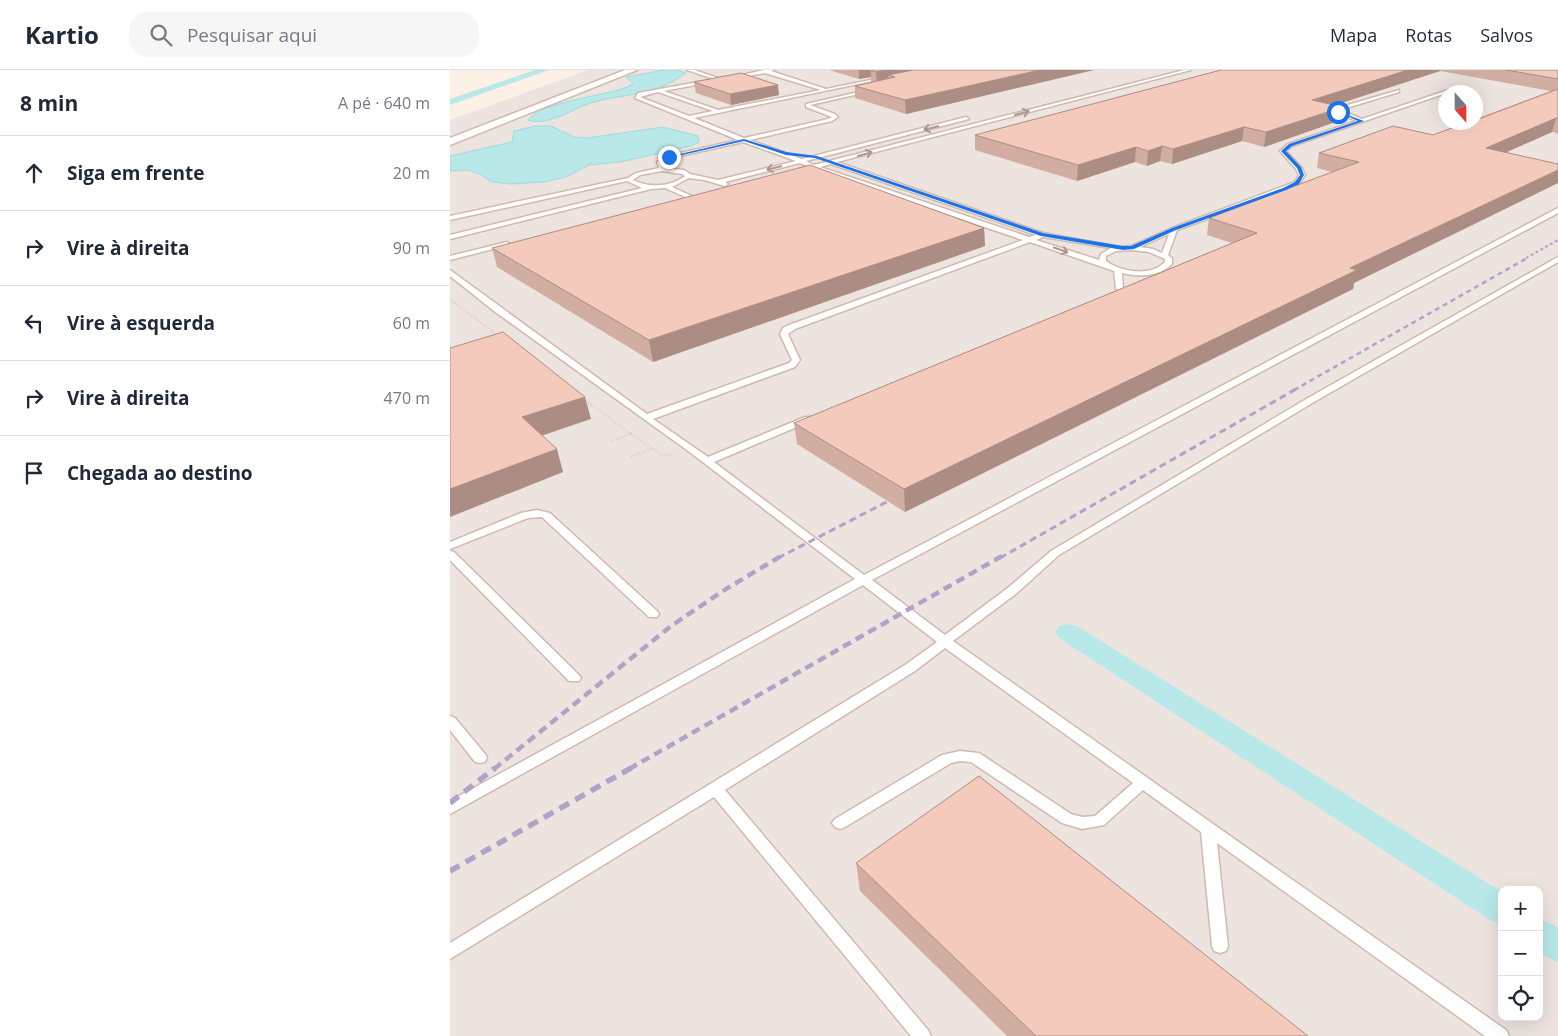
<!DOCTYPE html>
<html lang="pt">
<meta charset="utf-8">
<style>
body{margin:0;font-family:"Open Sans",sans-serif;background:#f6f6f7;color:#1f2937}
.controls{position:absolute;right:15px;bottom:15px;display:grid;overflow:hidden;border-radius:10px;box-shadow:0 5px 20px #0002}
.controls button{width:45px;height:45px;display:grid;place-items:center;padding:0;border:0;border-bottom:1px solid #e0e1e3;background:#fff;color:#1f2937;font:25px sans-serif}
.compass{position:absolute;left:988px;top:15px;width:45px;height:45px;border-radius:50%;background:#fff;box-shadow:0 5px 20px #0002;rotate:159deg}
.stop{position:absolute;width:15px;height:15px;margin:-11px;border:4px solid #1a73e8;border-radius:50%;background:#fff}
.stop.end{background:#1a73e8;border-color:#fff;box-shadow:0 1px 5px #0008}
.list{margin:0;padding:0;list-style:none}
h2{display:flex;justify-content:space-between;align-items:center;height:65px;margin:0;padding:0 20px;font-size:21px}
h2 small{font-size:16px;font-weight:400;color:#747a83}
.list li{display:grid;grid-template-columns:32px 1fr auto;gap:15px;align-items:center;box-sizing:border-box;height:75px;padding:0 20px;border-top:1px solid #e0e1e3}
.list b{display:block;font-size:19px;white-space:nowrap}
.list em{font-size:16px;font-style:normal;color:#747a83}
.icon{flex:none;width:28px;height:28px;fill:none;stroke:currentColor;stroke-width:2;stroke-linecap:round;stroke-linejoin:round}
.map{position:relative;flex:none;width:1108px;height:966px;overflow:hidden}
header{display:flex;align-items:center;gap:30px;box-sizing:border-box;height:70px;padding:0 25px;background:#fff;border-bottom:1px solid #e0e1e3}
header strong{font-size:24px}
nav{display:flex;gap:28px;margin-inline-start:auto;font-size:18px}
.search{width:350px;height:45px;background:#f6f6f7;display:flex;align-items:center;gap:12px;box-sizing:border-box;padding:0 18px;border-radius:20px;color:#747a83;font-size:19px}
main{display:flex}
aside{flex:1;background:#fff}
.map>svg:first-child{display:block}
</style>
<header>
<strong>Kartio</strong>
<div class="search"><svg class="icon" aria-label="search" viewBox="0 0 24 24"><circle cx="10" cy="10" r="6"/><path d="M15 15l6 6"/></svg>Pesquisar aqui</div>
<nav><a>Mapa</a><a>Rotas</a><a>Salvos</a></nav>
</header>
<main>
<aside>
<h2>8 min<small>A pé · 640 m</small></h2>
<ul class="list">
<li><svg class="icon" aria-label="ahead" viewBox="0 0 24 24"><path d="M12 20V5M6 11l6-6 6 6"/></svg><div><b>Siga em frente</b></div><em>20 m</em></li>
<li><svg class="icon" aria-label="right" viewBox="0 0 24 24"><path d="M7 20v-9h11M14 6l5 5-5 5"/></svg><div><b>Vire à direita</b></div><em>90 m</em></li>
<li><svg class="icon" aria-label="left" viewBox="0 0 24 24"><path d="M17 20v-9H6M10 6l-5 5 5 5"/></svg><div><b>Vire à esquerda</b></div><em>60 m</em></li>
<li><svg class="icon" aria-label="right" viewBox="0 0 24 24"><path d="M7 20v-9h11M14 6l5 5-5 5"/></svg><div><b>Vire à direita</b></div><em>470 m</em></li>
<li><svg class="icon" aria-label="arrive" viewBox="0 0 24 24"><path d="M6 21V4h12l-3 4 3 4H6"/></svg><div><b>Chegada ao destino</b></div></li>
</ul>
</aside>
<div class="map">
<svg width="1108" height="966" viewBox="0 0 1108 966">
<rect width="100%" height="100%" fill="#fdf1e6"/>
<path fill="#ede4e0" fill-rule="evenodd" d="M138,0H1108V966H0V50ZM996,22H1026V52H996ZM1052,820H1089V947H1052Z"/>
<path fill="#b9e8e8" stroke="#9edbdb" d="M214,0H227L236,3C228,9 219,14 209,18C187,26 163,26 141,33C121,39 99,57 78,50C90,32 155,26 177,17L183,14L176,7Z
M101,56L124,67L137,68L213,57L248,66L249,72L241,76L170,92L139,95L116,107L95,112L60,114L42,112L29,104L18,100L0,101V86L62,72L64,61L85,56Z"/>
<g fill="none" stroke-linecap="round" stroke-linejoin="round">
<path fill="#b9e8e8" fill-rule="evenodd" d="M85,0H99L0,35V29Z
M618,554L627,556L1052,822V855L1040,850L609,568L605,562L609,556Z
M1089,849L1108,857V892L1089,883Z"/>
<defs>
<path id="lane" d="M237,0H244L271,9L267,10Z
M314,0H324L321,1L376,19L435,7L437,8L244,48L294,68L378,49L382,47L356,37V34L422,19V21L360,35L385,44L388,47L382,51L300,70L352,89L516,47L519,49L356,91L364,95L734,0H741L387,92L593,163L670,177L681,176L722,158L845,112L849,105L846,99L830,81L838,74L907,51L884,41V39L949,20V22L890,40L912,49L998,20L1002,21L842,76L836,81L851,97L855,105L849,114L837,120L727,160L718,185L722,188V194C709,207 689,207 672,203L673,221L666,219L664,201L580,172L345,259L338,264L350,290L345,297L203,349L258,387L355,347H361V351L264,392L414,505L1108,138V143L422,510L495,565L559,517L601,481L858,328L1108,187V192L864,332L609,485L567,523L503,571L1056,960L1059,966H1035L767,773L778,876L776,881L770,883L764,881L762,876L751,762L693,720L654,755L632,759L612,753L521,692L510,691L501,693L395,757L390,759L385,757L382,753L385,749L492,685L510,681L529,683L621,744L632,747L645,746L683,713L495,578L465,601L275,720L478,960L481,966H461L264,727L0,889V873L455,595L487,572L413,515L0,744V731L405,509L241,383L44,241L0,206V200L197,344L339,293L342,290L330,264L333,258L339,255L573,170L363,99L349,101V99L358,96L350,93L275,112L278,114L275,116L254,110L239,108L222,117L244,127V129L242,130L215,118L201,119L0,169V165L192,118L177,111L0,150V146L178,108L186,103L209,98L207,92L217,86L288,70L185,28L188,23L259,10L261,12L214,21L268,40L371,20L315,3L280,9L278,8ZM208,22L263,41L239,46L190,27ZM293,72L346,91L268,110L240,104L234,100L214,98L212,94L221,88ZM381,94L586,165L579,167L370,97ZM212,101L232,104L235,106C221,117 198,118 183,110L190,105ZM719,164L712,183L703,179L690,177ZM593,167L661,178L651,184L649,190L586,170ZM682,180L699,182L715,189V192C701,207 671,202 656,191V186L666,181Z
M57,172L60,174L59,175L0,190V186Z
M87,440L100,443L207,541L209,544L207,547H199L92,447L78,448L0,479V472L71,443Z
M0,481L4,482L129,605L131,608L129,611H119L0,490Z
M0,646L5,648L35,684L37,688L35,692L30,693L25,692L0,660Z"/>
<path id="street" d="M175,0H187L0,75V68Z"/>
</defs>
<use href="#lane" stroke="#d2b9ad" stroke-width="3"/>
<use href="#street" stroke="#d2b9ad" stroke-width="3"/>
<path stroke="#daac9e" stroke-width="2.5" stroke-dasharray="0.5 2.5" stroke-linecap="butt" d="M0,229L48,266
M134,329L181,364
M161,371L181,364L211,384L221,385
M181,387L203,378"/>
<use href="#lane" fill="#fff" fill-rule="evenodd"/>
<use href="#street" fill="#fff" fill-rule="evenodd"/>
<path stroke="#b1a3c8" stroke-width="2" stroke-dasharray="3 2.5" stroke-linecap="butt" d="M1076,188L1108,170"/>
<path stroke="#b1a3c8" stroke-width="2.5" stroke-dasharray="5 4" stroke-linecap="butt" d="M844,320L1079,187"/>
<path stroke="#b1a3c8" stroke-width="3" stroke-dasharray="7 4.5" stroke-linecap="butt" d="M328,488L450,425
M550,488L846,319"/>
<path stroke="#b1a3c8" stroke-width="4.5" stroke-dasharray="9 5.5" stroke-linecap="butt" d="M44,699L221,556L276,519L331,486
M179,699L552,486"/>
<path stroke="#b1a3c8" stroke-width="5.5" stroke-dasharray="11 7" stroke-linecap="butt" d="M0,733L45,698
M0,801L181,698"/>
</g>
<path fill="#d2aea2" d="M379,0H644L456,44L405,28V16L421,12V7L409,9Z
M771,0H1108V64L1102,62L1056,82L904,213L903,219L455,442L347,374L344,353L782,173L757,165L759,148L882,102L867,98L869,83L983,65L1101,21L990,1L886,35L891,50L814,77L792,71L722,94L710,91L697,96L685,92L627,111L525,80V65Z
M244,12L329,25L281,35L246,23Z
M534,158L535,176L203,292L47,197L42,178Z
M406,793L858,966H557L410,821Z"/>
<path fill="#ab8d84" d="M409,0H494L445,7L438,5L439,12L427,15L426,2L421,0V7L409,9Z
M590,0H644L456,44L455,30Z
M958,0H990V1L860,43L862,30Z
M328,15L329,25L281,35L280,24Z
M893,37L891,50L814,77L816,62Z
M1106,48L1102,62L1032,93L1036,78Z
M794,57L792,71L722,94L723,79Z
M712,76L710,91L697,96L698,81Z
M686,77L685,92L627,111L628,95Z
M1108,100V113L904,213L903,219L455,442L454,419L900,198Z
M534,158L535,176L203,292L199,270Z
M135,327L141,349L79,370L72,347Z
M107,379L113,402L0,447V419Z"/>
<path fill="#f4cabc" stroke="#ab8d84" d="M421,0H436L426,2Z
M463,0H590L455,30L405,16L445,7L438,5Z
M771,0H958L862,30L893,37L816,62L794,57L723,79L712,76L698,81L686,77L628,95L525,65Z
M1056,0H1108V9Z
M291,3L328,15L280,24L244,12Z
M1108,19V49L1106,48L1036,78L1108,94V100L900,198L907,200L454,419L344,353L807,163L759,148L909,92L869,83L943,56L983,65L1018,52H1026V50Z
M360,95L534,158L199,270L42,178Z
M53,262L135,327L72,347L107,379L0,419V278Z
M529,706L858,966H586L406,793Z"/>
<defs><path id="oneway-shaft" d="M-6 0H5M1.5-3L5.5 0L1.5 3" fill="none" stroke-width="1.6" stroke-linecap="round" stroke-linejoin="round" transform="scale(1.25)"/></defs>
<g stroke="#ae9792">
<use href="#oneway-shaft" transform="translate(572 43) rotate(-15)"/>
<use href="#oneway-shaft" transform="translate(481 58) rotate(166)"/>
<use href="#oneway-shaft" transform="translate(415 84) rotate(-15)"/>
<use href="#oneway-shaft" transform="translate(324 98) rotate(166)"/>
<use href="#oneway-shaft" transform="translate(611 180) rotate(19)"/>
</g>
<path fill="#1a73e8" d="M887,41L914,51L842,76L836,81L851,97L854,105L849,114L836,120L726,160L684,179L673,180L591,166L365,88L336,85L294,71L219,88L217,87L294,69L336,82L367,86L593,163L673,176H681L722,158L833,118L845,112L850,105L847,98L831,81L839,74L908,51Z"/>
</svg>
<div class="controls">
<button>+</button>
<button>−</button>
<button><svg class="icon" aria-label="locate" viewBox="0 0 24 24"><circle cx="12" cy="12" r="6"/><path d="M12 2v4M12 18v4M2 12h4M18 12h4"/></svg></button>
</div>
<svg class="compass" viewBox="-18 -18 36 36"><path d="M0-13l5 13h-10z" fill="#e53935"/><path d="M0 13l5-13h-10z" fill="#747a83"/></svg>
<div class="stop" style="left:888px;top:42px"></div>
<div class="stop end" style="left:219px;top:87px"></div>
</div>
</main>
